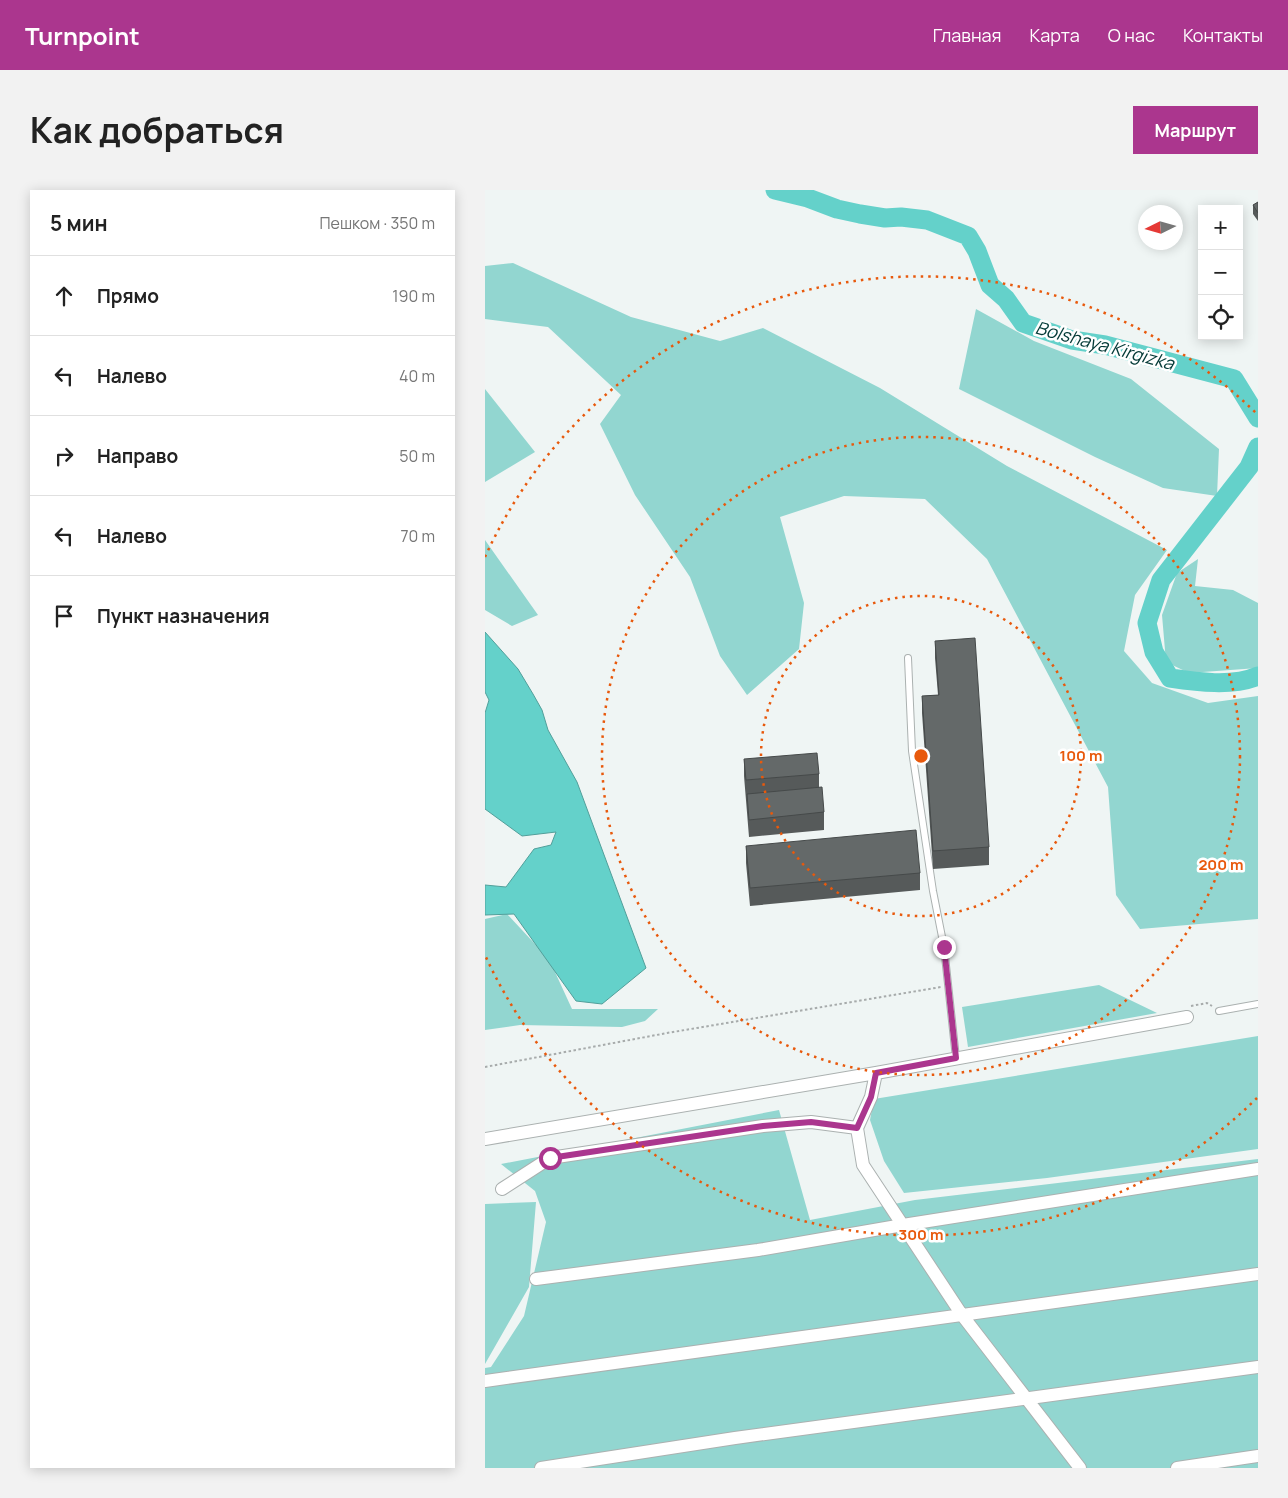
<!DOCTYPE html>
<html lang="ru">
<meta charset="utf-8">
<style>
body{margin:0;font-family:Manrope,sans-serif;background:#f2f2f2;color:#222}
.controls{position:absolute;right:15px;top:15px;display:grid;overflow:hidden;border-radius:0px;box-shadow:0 2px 12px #0003}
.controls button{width:45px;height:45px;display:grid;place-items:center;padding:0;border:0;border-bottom:1px solid #e0e0e0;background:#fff;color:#222;font:25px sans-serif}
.compass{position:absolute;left:653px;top:15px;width:45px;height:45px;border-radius:50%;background:#fff;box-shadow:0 2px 12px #0003;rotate:265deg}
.stop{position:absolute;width:15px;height:15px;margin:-11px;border:4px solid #ab368e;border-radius:50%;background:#fff}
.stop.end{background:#ab368e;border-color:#fff;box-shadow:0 1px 5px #0008}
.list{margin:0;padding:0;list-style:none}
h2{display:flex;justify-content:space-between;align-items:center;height:65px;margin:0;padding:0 20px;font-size:21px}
h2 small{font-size:16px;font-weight:400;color:#767676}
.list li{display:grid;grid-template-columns:32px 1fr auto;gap:15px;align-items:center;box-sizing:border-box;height:80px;padding:0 20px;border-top:1px solid #e0e0e0}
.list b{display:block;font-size:19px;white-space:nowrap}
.list em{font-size:16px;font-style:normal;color:#767676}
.icon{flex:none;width:28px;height:28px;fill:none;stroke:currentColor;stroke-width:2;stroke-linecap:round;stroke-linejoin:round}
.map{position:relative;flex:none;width:773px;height:1278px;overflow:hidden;border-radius:0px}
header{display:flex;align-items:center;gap:30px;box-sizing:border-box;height:70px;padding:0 25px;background:#ab368e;color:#fff}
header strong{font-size:24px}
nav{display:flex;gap:28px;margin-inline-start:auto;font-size:18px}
.intro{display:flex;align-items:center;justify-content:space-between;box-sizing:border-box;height:120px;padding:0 30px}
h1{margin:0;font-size:35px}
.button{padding:12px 22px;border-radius:0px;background:#ab368e;color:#fff;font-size:18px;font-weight:700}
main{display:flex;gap:30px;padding:0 30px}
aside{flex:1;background:#fff;border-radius:0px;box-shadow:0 2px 12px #0003}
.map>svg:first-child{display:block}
</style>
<header>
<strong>Turnpoint</strong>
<nav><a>Главная</a><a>Карта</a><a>О нас</a><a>Контакты</a></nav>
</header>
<div class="intro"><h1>Как добраться</h1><a class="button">Маршрут</a></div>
<main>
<aside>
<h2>5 мин<small>Пешком · 350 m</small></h2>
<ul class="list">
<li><svg class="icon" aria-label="ahead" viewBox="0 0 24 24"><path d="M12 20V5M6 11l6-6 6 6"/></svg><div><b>Прямо</b></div><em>190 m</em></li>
<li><svg class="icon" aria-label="left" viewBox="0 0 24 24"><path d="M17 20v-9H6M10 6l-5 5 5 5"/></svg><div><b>Налево</b></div><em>40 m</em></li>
<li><svg class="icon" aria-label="right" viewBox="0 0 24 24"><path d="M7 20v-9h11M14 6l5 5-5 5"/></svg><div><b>Направо</b></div><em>50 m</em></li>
<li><svg class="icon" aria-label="left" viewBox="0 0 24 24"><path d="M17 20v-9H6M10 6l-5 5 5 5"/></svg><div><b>Налево</b></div><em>70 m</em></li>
<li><svg class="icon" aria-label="arrive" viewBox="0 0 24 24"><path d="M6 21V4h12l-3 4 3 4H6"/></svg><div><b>Пункт назначения</b></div></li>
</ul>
</aside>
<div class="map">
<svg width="773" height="1278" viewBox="0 0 773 1278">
<rect width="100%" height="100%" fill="#eff5f4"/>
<path fill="#92d6d0" d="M28,73L146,127L235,151L278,138L395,198L522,276L682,360L650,405L639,461L667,493L723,513L773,506V729L655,739L631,705L623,597L502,369L440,309L359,306L295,327L319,413L314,459L262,505L235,466L205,387L150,305L115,234L136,205L63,137L0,129V76Z
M491,119L549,151L646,189L734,259L732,306L678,298L610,267L474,199Z
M0,199L50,262L0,292Z
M0,350L53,425L27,436L0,420Z
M713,369L710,396L748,400L773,413V478L704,483L681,472L677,425L692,383Z
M22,724L64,769L87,819H173L160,831L137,837L35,835L0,840V729Z
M614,795L672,823L483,857L477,817Z
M773,846V959L562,988L419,1003L399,971L385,930L389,909Z
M294,920L325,1030L430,1010L773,969V1278H0V1178L6,1177L39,1126L61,1032L50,1001L16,974Z
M51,1012L44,1097L0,1174V1014Z"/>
<path fill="#64d1ca" stroke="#529f9a" d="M0,442L33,479L48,504L57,520L63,540L92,592L161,778L117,814L91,811L29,724L0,725V695L21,697L49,659L66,655L71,642L37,646L0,619V523L4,510L0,502Z"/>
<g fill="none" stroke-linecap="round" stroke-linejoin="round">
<path stroke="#64d1ca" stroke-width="19" d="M290,0L323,8L352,19L375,24L400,28L416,27L442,30L483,46L492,61L505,95L521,109L538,133L587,150L620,155L749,189L773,228
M773,257L764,277L676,390L662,433L669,462L685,488C712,492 748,497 773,486"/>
<defs>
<path id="service" d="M423,468L427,561L448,701L459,757L471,868
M734,821L773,814"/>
<path id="minor" d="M391,883L386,907L372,938L378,975L477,1125L595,1278
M0,949L391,883L702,827
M17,999L65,968L278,936L326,932L372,938
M51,1089L273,1060L418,1035L773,979
M0,1191L773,1084
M56,1278L250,1248L773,1177
M692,1278L773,1266"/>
</defs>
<use href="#service" stroke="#abb1b0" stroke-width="8"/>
<use href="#minor" stroke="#abb1b0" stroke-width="14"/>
<path stroke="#a7abab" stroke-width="2" stroke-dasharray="2.5 2.5" stroke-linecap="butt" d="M706,816L722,813L727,816
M0,877L182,843L456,797"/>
<use href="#service" stroke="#fff" stroke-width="6"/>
<use href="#minor" stroke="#fff" stroke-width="12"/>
</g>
<path fill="#565a5a" d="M773,12V31L768,24V15Z
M450,451L504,657V675L448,679L437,523V506L453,505L450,468Z
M259,569L334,584V597L339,622V640L264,647L259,586Z
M261,656L435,683V700L265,716L261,673Z"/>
<path fill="#646969" stroke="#464a4a" d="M773,12V23L768,15Z
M490,448L504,657L448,661L437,506L454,505L450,451Z
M332,563L334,584L261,590L259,569Z
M337,597L339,622L264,630L262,604Z
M431,640L435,683L265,698L261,656Z"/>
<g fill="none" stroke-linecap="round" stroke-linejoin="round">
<path stroke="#ab368e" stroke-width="6" d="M65,968L278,936L326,932L372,938L386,907L391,883L471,868L459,757"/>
</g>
<g fill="none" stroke="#e8590c" stroke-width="2.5" stroke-dasharray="2.5 5">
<circle cx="436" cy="566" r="160"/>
<circle cx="436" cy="566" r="319"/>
<path d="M772 908A479 479 0 0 1 0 765M0 367A479 479 0 0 1 772 224"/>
</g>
<g text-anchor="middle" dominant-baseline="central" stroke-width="5" stroke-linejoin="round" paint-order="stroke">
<g font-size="18" font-style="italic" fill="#043a37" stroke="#fff">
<text transform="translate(620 155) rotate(15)">Bolshaya Kirgizka</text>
</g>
</g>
<circle cx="436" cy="566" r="8" fill="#e8590c" stroke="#fff" stroke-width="2.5"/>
<g font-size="15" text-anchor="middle" font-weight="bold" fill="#e8590c" stroke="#fff" stroke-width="5" stroke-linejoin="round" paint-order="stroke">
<text x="596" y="571">100 m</text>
<text x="736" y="680">200 m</text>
<text x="436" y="1050">300 m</text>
</g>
</svg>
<div class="controls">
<button>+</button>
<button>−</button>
<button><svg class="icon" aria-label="locate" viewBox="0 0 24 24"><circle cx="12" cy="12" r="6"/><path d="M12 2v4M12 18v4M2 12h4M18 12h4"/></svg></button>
</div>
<svg class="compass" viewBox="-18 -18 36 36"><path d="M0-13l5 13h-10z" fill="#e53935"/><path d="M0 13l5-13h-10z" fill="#767676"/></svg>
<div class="stop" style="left:65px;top:968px"></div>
<div class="stop end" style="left:459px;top:757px"></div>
</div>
</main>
